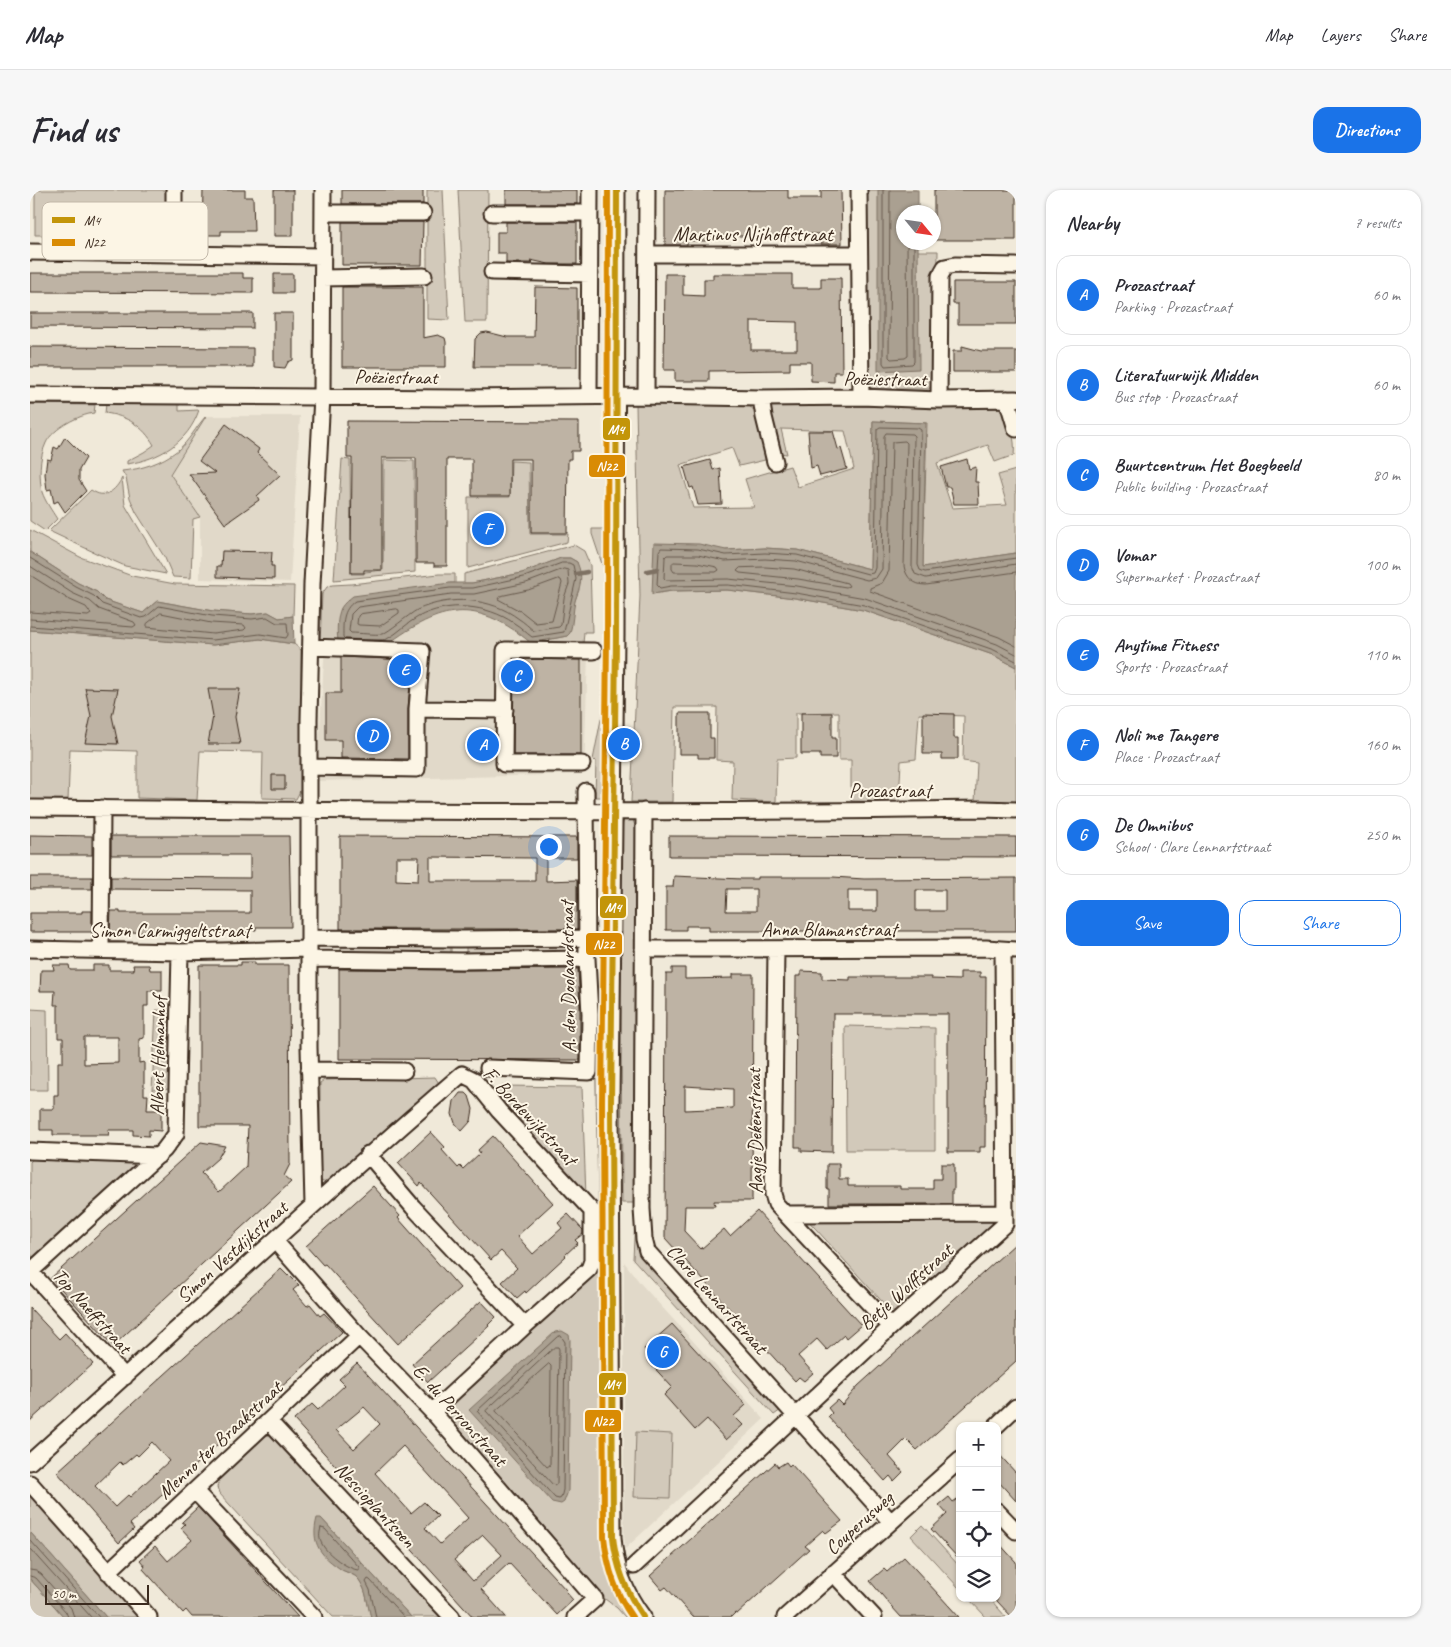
<!DOCTYPE html>
<meta charset="utf-8">
<style>
body{margin:0;font-family:Caveat,sans-serif;background:#f7f7f7;color:#2b2b33}
.controls{position:absolute;right:15px;bottom:15px;display:grid;overflow:hidden;border-radius:10px;box-shadow:0 1px 4px #0004}
.controls button{width:45px;height:45px;display:grid;place-items:center;padding:0;border:0;border-bottom:1px solid #e1e1e2;background:#fff;color:#2b2b33;font:25px sans-serif}
.compass{position:absolute;left:866px;top:15px;width:45px;height:45px;border-radius:50%;background:#fff;box-shadow:0 1px 4px #0004;rotate:119deg}
.scale{position:absolute;left:15px;bottom:12px;width:104px;box-sizing:border-box;padding-left:5px;border:2px solid #3b2a1e;border-top:0;font-size:14px;line-height:18px;white-space:nowrap;color:#3b2a1e;-webkit-text-stroke:4px #fcf5e5;paint-order:stroke}
.you{position:absolute;left:518px;top:656px;width:18px;height:18px;margin:-12px;border:4px solid #fff;border-radius:50%;background:#1a73e8;box-shadow:0 0 0 8px #1a73e833}
.badge{display:grid;place-items:center;width:32px;height:32px;border-radius:50%;background:#1a73e8;color:#fff;font-size:16px;font-weight:700}
.pin{position:absolute;translate:-50% -50%;border:2px solid #fff;box-shadow:0 1px 5px #0006}
.list{margin:0;padding:0;list-style:none}
h2{display:flex;justify-content:space-between;align-items:center;height:65px;margin:0;padding:0 20px;font-size:21px}
h2 small{font-size:16px;font-weight:400;color:#7c7c81}
.list li{display:grid;grid-template-columns:32px 1fr auto;gap:15px;align-items:center;box-sizing:border-box;height:80px;margin:0 10px 10px;padding:0 10px;border:1px solid #e1e1e2;border-radius:15px}
.list b{display:block;font-size:19px;white-space:nowrap}
.list p{margin:0;font-size:16px;white-space:nowrap;color:#7c7c81}
.list em{font-size:16px;font-style:normal;color:#7c7c81}
.actions{display:flex;gap:10px;padding:15px 20px}
.actions a{flex:1;padding:11px 0;border:1px solid #1a73e8;border-radius:15px;text-align:center;font-size:18px;color:#1a73e8}
.actions .main{background:#1a73e8;color:#fff}
.icon{flex:none;width:28px;height:28px;fill:none;stroke:currentColor;stroke-width:2;stroke-linecap:round;stroke-linejoin:round}
.map{position:relative;flex:none;width:986px;height:1427px;overflow:hidden;border-radius:15px}
header{display:flex;align-items:center;gap:30px;box-sizing:border-box;height:70px;padding:0 25px;background:#fff;border-bottom:1px solid #e1e1e2}
header strong{font-size:24px}
nav{display:flex;gap:28px;margin-inline-start:auto;font-size:18px}
.intro{display:flex;align-items:center;justify-content:space-between;box-sizing:border-box;height:120px;padding:0 30px}
h1{margin:0;font-size:35px}
.button{padding:12px 22px;border-radius:15px;background:#1a73e8;color:#fff;font-size:18px;font-weight:700}
main{display:flex;gap:30px;padding:0 30px}
aside{flex:1;background:#fff;border-radius:15px;box-shadow:0 1px 4px #0004}
.map>svg:first-child{display:block}
</style>
<header>
<strong>Map</strong>
<nav><a>Map</a><a>Layers</a><a>Share</a></nav>
</header>
<div class="intro"><h1>Find us</h1><a class="button">Directions</a></div>
<main>
<div class="map">
<svg width="986" height="1427" viewBox="0 0 986 1427">
<rect width="100%" height="100%" fill="#f0e9d9"/>
<filter id="ink" filterUnits="userSpaceOnUse"><feTurbulence type="fractalNoise" baseFrequency=".02" numOctaves="2"/><feDisplacementMap in="SourceGraphic" scale="10" xChannelSelector="R" yChannelSelector="G"/><feConvolveMatrix kernelMatrix="1 2 1 2 8 2 1 2 1" color-interpolation-filters="sRGB"/></filter>
<g filter="url(#ink)">
<path fill="#e1d9c9" d="M176,226H270L260,392L170,389V327L140,284Z
M426,405L558,464L554,584L287,591L296,435Z
M594,1072L611,1094L734,1229L595,1359L594,1345Z"/>
<path fill="#d2c9ba" stroke="#867a6c" d="M5,0H139L138,45H5Z
M397,0H413L419,130L397,129Z
M428,0H458L457,132H435Z
M835,0H886L874,22V52L887,61H908L906,188L899,199H844L840,197L837,192Z
M83,210L149,211V221L169,220C158,253 129,269 97,274V271L114,262L124,255C113,236 97,226 75,223L76,214Z
M0,214L65,215L64,223C49,225 23,238 16,253C9,268 9,287 12,302C15,311 22,321 27,329L15,341L0,331Z
M606,214H717L726,222L737,259L735,270L709,276L702,258L650,275L663,318L724,317L715,289L760,276L768,297L824,279L815,241L751,239L757,264L749,263L739,224L741,215L971,218C980,230 986,250 984,265L965,272L958,255L907,273L922,318L977,315L968,285L986,280V363L893,377L897,233L843,231L840,379L767,360L735,358L696,360L622,404L642,401L697,400L765,408L833,420L963,465L986,477V613L945,612L947,573L933,571L934,526L889,524L886,569L871,571L869,612L821,611V570H809V522L766,523V568L747,569L746,612L702,610L703,571L686,570L687,517H644L642,612H601L610,406Z
M176,226L140,284L170,327L163,329L161,388L143,387L135,368L106,322L100,308L96,288L92,281C112,279 131,273 148,260C159,251 166,237 176,226Z
M312,269L320,270L321,384H334L335,382L353,380L354,270L384,271L385,382L304,390Z
M481,271L499,272L500,344H538L537,352L438,378V307H480Z
M92,288L95,315L136,384L95,376L68,364L19,341L61,300C75,310 85,301 92,288Z
M562,339H576L575,607H565L566,571L563,570L573,519L574,380L562,344Z
M0,340L50,367L102,386L145,394L264,396L263,426L249,428L238,422L222,424L183,421L127,411L113,423L75,410L67,402L48,393L0,362Z
M544,355L554,361L560,375L562,442H554L553,454L499,458L501,453L537,446L545,410L549,400L547,372L540,368H531L492,383L442,393H434V384Z
M409,384H425V393H420L309,454L290,455L292,404L297,397L302,395L321,394Z
M0,440L183,455L230,449L264,454L271,460V599L266,609L232,608L233,562L170,561L167,610L107,608V561L40,559L38,611L0,610Z
M594,630H603L607,642L608,1013H592L590,643Z
M311,751L421,753V767H311Z
M436,751L550,752V767L436,768Z
M0,819L17,820L18,900H0Z
M126,820L147,821L143,899L122,900Z
M815,836L905,838V960H816Z
M565,841H578L577,1017L568,1016Z
M405,887L410,895L297,993L290,991V893L294,890Z
M472,896L552,897L556,1007L464,907Z
M4,968L104,973L102,984L4,1069L0,1063V972Z
M774,1026L969,1028L867,1123L859,1119Z
M575,1028L576,1351L579,1386L595,1416L605,1427H595L587,1418L571,1406L522,1346L420,1228L419,1222L423,1211L562,1084L569,1030Z
M605,1028L610,1057L751,1220L744,1225L603,1069Z
M606,1242L642,1244L640,1308L604,1307Z
M240,1245L246,1247L412,1427H381L291,1328L293,1364L312,1380L325,1386L330,1391L335,1401L341,1427H303L189,1303L187,1297L191,1285L234,1246Z
M0,1306L110,1427H76L0,1342Z
M892,1335L930,1377V1399L881,1346Z
M0,1389L34,1427H0Z
M938,1408H959L976,1427H956Z"/>
<path fill="#aaa091" stroke="#7e7163" d="M848,0H888V22H874V52L888,53L889,179L848,181Z
M843,231L896,233L893,377L986,363V477L963,465L833,420L765,408L697,400L642,401L622,404L624,353L669,354L696,360L735,358L767,360L840,379Z
M0,362L48,393L67,402L75,410L113,423L127,411L183,421L222,424L238,422L249,428L263,426L264,454L230,449L183,455L0,440Z
M531,368H540L547,372C554,389 550,395 545,411C543,421 543,433 540,443L537,446L501,453C449,410 415,413 362,451V456L309,454C306,446 307,426 311,418C314,413 318,410 323,406L420,393H442L492,383Z
M532,1141L539,1145L540,1150L538,1301L534,1312L531,1314L522,1312L439,1220L525,1142Z
M287,1328H291L381,1427H341C337,1415 337,1400 329,1390C325,1384 318,1383 312,1380C291,1366 280,1354 287,1328Z
M0,1342L76,1427H34L0,1389Z"/>
<g fill="none" stroke-linecap="round" stroke-linejoin="round">
<path stroke="#67594c" stroke-width="1" d="M853,0V173L855,176L882,174L884,172V52
M860,0L859,167L861,169L875,168L878,166L877,52
M0,368L46,397L64,406L72,414L111,428L116,427L129,416L182,426L222,429L237,427L247,433H257L258,445L256,448L230,444L183,450L0,436
M986,368L895,382L890,380L888,375L891,240L888,238L850,237L847,239L845,378L843,383L838,384L767,365L735,363L696,365L668,359L631,358L629,361L627,395L630,398L641,396L698,395L766,403L834,415L964,460L986,471
M644,372L667,373L687,377L689,380L686,382H644L642,379V374Z
M532,373H539L543,375L546,389L534,442L502,447C496,443 491,437 484,433C456,414 418,411 388,427C377,433 368,443 357,449C354,451 321,449 315,449L313,447C313,433 312,420 325,411L420,398H443L494,387Z
M986,374L896,388L885,384L882,376L884,246L882,244L856,243L854,246L852,379L846,388L837,390L766,371L735,369L695,371L668,365H637L635,367L634,388L636,390L698,389L767,396L835,408L967,454L986,464
M0,376L42,403L60,411L69,419L104,432L106,435L103,437L0,429
M735,377L764,379L817,393L819,396L816,397L768,389L710,383L707,381L710,378Z
M534,379L538,380L539,394L534,408L531,435L529,437L504,441C499,437 494,432 489,429C460,407 420,405 387,420C378,425 359,442 352,444C345,445 329,443 321,443L319,441L321,424L328,417L421,404H444L496,393Z
M986,382L896,395C884,395 876,388 874,376L877,253L875,251L862,252L859,381L852,393L840,398V401L969,447L986,456
M0,385L38,409L56,417L61,424L58,426L0,422
M529,389L531,390L532,393L522,431L506,433L492,422L468,409L470,406L498,400Z
M367,419L369,420V423L350,436L329,435L327,434L328,426L330,424Z
M131,423L181,433L214,435L216,438L214,440L183,444L117,437V434Z
M531,1146L535,1152L533,1300L531,1308L529,1309L525,1308L447,1221L527,1147Z
M525,1157H528L529,1159L527,1294L524,1296L456,1221Z
M519,1174L521,1176L520,1275L517,1277L466,1221Z
M291,1338L295,1339L329,1377V1380C319,1380 297,1364 292,1354C289,1349 289,1344 291,1338Z
M0,1350L69,1427
M0,1359L61,1427
M0,1380L6,1381L11,1384L41,1418L44,1427
M0,1386L6,1388L36,1422L38,1427
M346,1427L340,1400L336,1392L338,1389L340,1390L374,1427"/>
<path stroke="#7e7163" stroke-width="4.5" d="M617,381L628,379
M546,384L557,382"/>
</g>
<path fill="#beb3a4" stroke="#3b2a1e" fill-rule="evenodd" d="M173,0H215V7H223L224,41H191V45H172Z
M244,0H263V46H244Z
M312,0H393V14H312Z
M476,0H547V14H476Z
M635,0H758V8H791V0H811L812,54H791V44H763V46H679V51H657V55H635Z
M904,0H986V50H904Z
M312,32H393L392,75H312Z
M476,32H547V74H519L500,70L503,73H476V63H467V42H476Z
M0,83H213V88H223V103L0,102Z
M244,84H263V103H244Z
M635,84H653V105L674,106V89H683V84H762V98H791V88H811L812,182H804V192L781,191V172H760V180L679,181V191H645V180H634ZM721,131L767,132V160H721Z
M923,92H986V134H928V114H923Z
M312,97H393V148L408,145L415,148L416,152V177H312Z
M505,97L547,98V177H444L445,149L451,143L457,142L477,147H504Z
M0,123H223V138L0,137Z
M244,123H263V170L258,172L255,178L244,177Z
M932,156L951,161H986V182H923V161H932Z
M0,157L223,158V177H0Z
M317,231L549,232V261H541V269H538L537,343H501V269H480V306H442V269H417V376H404V373H386V268H352V380H334V383H321L322,268H317Z
M196,234L229,259L227,263L250,285L227,306L229,310L195,334L159,284L185,283L169,271Z
M778,241H803L808,259L811,258L817,279L790,286L787,276L781,278Z
M35,247L56,268L49,280V290L56,301L35,322L28,311L24,313L21,299L17,300L15,284L17,269L21,270L24,257L28,259Z
M937,269L939,279L946,277L945,292H948L949,314H924L920,297H916L911,277Z
M680,270L683,280L690,278L692,314L668,315L663,297L660,298L654,277Z
M192,361L242,362L241,376H244V389L187,387V376H191Z
M311,467L382,470L378,519V569L311,568V550H296V503H311Z
M484,469L551,470V565H483Z
M55,498L88,499L82,526L88,554L55,553L61,526Z
M178,499H210L205,527L210,554H178L183,526Z
M649,523H680V548H684V568H668V564H649Z
M771,523H802V548H806V568H790V564H771Z
M893,523L924,524V548H928V569H912V564H893Z
M242,585H255V599H242Z
M0,645L62,646V665H0Z
M81,646H259L261,737H226V740H217V745H206V743L80,742L81,721H90V723H220V700L81,699V687L220,688V665H81Z
M310,646L547,647V668H516V691L547,690V739H310ZM366,667H389L388,691L366,690ZM400,667L505,668V691H400Z
M639,646L986,647V667L639,666Z
M644,686L712,689H728V687H803L834,689L986,688V741H679V736H656V740H636V697H643ZM697,699H726V721H696ZM818,700H847V721H818ZM886,700H915V721H886Z
M0,687H62V699H0Z
M52,721H62V742H0V723H52Z
M211,772H225V775H259L260,974L254,986L261,992L83,1156L21,1088L171,952L195,956L188,968L171,983L189,1002L216,977L218,936H169V775H211Z
M23,775H39L40,780H63V775H79V780H104L103,775H119L120,780H132V801H118V816H114V848L109,849V873L114,872V905H118L117,920H131V941L119,940V946L103,945V940H78L79,945H23V940H10V919H24V905H28V872H33V848H28V815H24L25,801H10L11,780H24ZM54,847H88V873L54,874Z
M642,778H655V789L703,788V784H723L722,1011H684L685,1016H655L654,1041L671,1059L694,1039L700,1046L727,1021L831,1135L816,1148L814,1145L797,1160L787,1149L768,1166L783,1183L774,1191L769,1187L765,1191L635,1048L636,784H642ZM655,896L703,899V918L655,920Z
M309,779L431,780L548,779L550,817V870L309,869Z
M771,781L792,782V789L820,790V787H901V789L930,790V782H950V787H956L955,957H950V962H918V824H803L802,962L771,961V957H765L766,786H771Z
M430,903H436L439,906L443,919L441,931L432,941L425,933L422,924L424,911Z
M401,942L415,957L412,960L428,978L430,976L433,979L450,963L448,960L463,946L523,1013L487,1046L503,1064L532,1038L528,1033L538,1024L553,1040V1044L545,1050L548,1053L535,1065L536,1066L496,1103L495,1101L487,1108L472,1092L487,1078L471,1061L461,1070L391,993L389,996L368,973Z
M797,974H809V989H818V996H870V999H903V989H911V974H924V999H922V1014H799V999H797Z
M343,996L370,1026L368,1028L430,1098L368,1154L295,1074L293,1075L276,1056Z
M986,1053V1171L887,1260L876,1249L859,1266L873,1282L864,1291L860,1286L855,1291L798,1227L802,1223L798,1218L807,1210L812,1215L828,1196Z
M251,1079L258,1086L259,1085L269,1095L263,1100L277,1116L280,1114L290,1126L294,1123L312,1142L100,1334L104,1339L89,1353L27,1282ZM122,1252L139,1271L100,1307L98,1305L85,1317L65,1296L90,1272L93,1275L106,1264L108,1266Z
M451,1111L466,1127L458,1135L459,1136L398,1192L382,1174Z
M0,1118L29,1149L35,1143L63,1174L0,1231Z
M642,1134L716,1215L704,1226L713,1235L696,1250L677,1229L665,1240L634,1205L642,1197L617,1170L621,1167L614,1159Z
M327,1173L537,1401L536,1402L543,1410L527,1425L479,1373L451,1399L476,1427H443L264,1230L282,1214L288,1220L315,1195L309,1189ZM334,1217L350,1234L324,1259L306,1240ZM373,1256L438,1328L410,1354L395,1338L408,1326L394,1312L381,1323L345,1283ZM453,1345L472,1365L443,1391L424,1370Z
M967,1262L986,1283V1311L967,1290Z
M756,1272L759,1276L761,1274L812,1331L796,1343L793,1340L775,1356L779,1359L707,1424L705,1423L701,1427H663L636,1397L632,1400L620,1386L745,1273L748,1277Z
M919,1307L923,1312L930,1307V1370L901,1339L917,1324L909,1315Z
M168,1317L197,1349L268,1427H162L156,1420L153,1423L113,1379L115,1376L110,1370L125,1356L138,1371L162,1350L151,1338L155,1334L152,1332Z
M967,1351L986,1372V1427H982L967,1411Z
M874,1367L909,1405L929,1427H871L862,1417L840,1391L854,1379L857,1382Z"/>
<g fill="none" stroke-linecap="round" stroke-linejoin="round">
<defs>
<path id="minor" d="M587,0L586,446L581,913L583,1347C585,1378 595,1403 613,1427
M829,0L831,207
M293,23H393
M462,23H560
M0,62L293,66
M144,63V0
M617,64H829
M462,82L560,84
M293,88L394,86
M0,205L431,208L616,206L731,208L831,207L909,210L986,209
M616,206L617,0
M559,207L560,0
M731,208L734,227L745,272
M977,209L986,239
M909,210L910,86L915,77L925,75L986,76
M387,519L475,520
M552,574H474L475,460L564,461
M279,577L387,579V519L392,461L281,457
M0,618C317,621 635,624 952,619L986,620
M614,621L612,1019L614,1049L617,1061L861,1332
M279,748L430,749L557,748
M0,759L150,762L279,759
M613,759L956,758L986,760
M746,759L743,1004L746,1014L861,1137
M71,760L72,618
M279,769L431,771L557,769
M458,878L559,882L560,824L557,769L556,601
M279,880L374,881
M0,961L128,966
M338,964L383,1017L495,1136
M283,1015L279,857V529L282,394L292,206L293,0
M756,1024L975,1023
M245,1051L329,1146L407,1227L565,1409L545,1427
M0,1081L95,1187
M0,1082L134,960L146,944L150,762
M239,1231L422,1427
M966,1236L986,1217
M0,1272C144,1143 285,1010 432,884L444,890L469,921L562,1021V1071L559,1079L495,1136L402,1222
M0,1293L119,1427
M165,1301L284,1427
M967,1321L986,1341
M604,1376L861,1137L975,1034L973,760
M78,1382L329,1146
M803,1383L844,1427
M755,1427L930,1270"/>
</defs>
<use href="#minor" stroke="#3b2a1e" stroke-width="19"/>
<use href="#minor" stroke="#fcf5e5" stroke-width="15"/>
<defs>
<path id="bus-1" d="M587,0L586,446L581,913L583,1347C586,1377 596,1402 613,1427"/>
<path id="bus-2" d="M578,0L577,446L572,913L574,1347C577,1376 585,1403 602,1427"/>
</defs>
<use href="#bus-1" stroke="#fcf5e5" stroke-width="10"/>
<use href="#bus-2" stroke="#fcf5e5" stroke-width="10"/>
<use href="#bus-1" stroke="#c39509" stroke-width="6"/>
<use href="#bus-2" stroke="#d98b04" stroke-width="6"/>
</g>
</g>
<g text-anchor="middle" dominant-baseline="central" stroke-width="4" stroke-linejoin="round" paint-order="stroke">
<g font-size="20" fill="#3b2a1e" stroke="#fcf5e5">
<text x="723" y="44">Martinus Nijhoffstraat</text>
<text transform="translate(366 187) rotate(1)">Poëziestraat</text>
<text transform="translate(855 189) rotate(1)">Poëziestraat</text>
<text x="860" y="600">Prozastraat</text>
<text x="799" y="739">Anna Blamanstraat</text>
<text x="140" y="740">Simon Carmiggeltstraat</text>
<text transform="translate(538 787) rotate(-91)">A. den Doolaardstraat</text>
<text transform="translate(128 866) rotate(-89)">Albert Helmanhof</text>
<text transform="translate(500 926) rotate(47)">F. Bordewijkstraat</text>
<text transform="translate(725 941) rotate(-91)">Aagje Dekenstraat</text>
<text transform="translate(202 1062) rotate(-42)">Simon Vestdijkstraat</text>
<text transform="translate(876 1097) rotate(-42)">Betje Wolffstraat</text>
<text transform="translate(687 1109) rotate(48)">Clare Lennartstraat</text>
<text transform="translate(62 1121) rotate(48)">Top Naeffstraat</text>
<text transform="translate(430 1225) rotate(48)">E. du Perronstraat</text>
<text transform="translate(190 1250) rotate(-43)">Menno ter Braakstraat</text>
<text transform="translate(345 1315) rotate(47)">Nescioplantsoen</text>
<text transform="translate(829 1333) rotate(-42)">Couperusweg</text>
</g>
</g>
<rect x="12" y="12" width="166" height="58" rx="8" fill="#fcf5e5" stroke="#c2b8a9" stroke-width="1"/>
<rect x="22" y="27" width="23" height="6" fill="#c39509"/>
<rect x="22" y="49" width="23" height="7" fill="#d98b04"/>
<g font-size="14" fill="#3b2a1e">
<text x="54" y="35">M4</text>
<text x="54" y="57">N22</text>
</g>
<g stroke="#fcf5e5" stroke-width="2">
<rect x="572" y="227" width="29" height="24" rx="5" fill="#c39509"/>
<rect x="558" y="264" width="38" height="24" rx="5" fill="#d98b04"/>
<rect x="569" y="705" width="28" height="24" rx="5" fill="#c39509"/>
<rect x="555" y="742" width="38" height="24" rx="5" fill="#d98b04"/>
<rect x="568" y="1182" width="29" height="24" rx="5" fill="#c39509"/>
<rect x="554" y="1219" width="38" height="24" rx="5" fill="#d98b04"/>
</g>
<g font-size="14" text-anchor="middle" font-weight="bold" fill="#fff">
<text x="586" y="244">M4</text>
<text x="577" y="281">N22</text>
<text x="583" y="722">M4</text>
<text x="574" y="759">N22</text>
<text x="582" y="1199">M4</text>
<text x="573" y="1236">N22</text>
</g>
</svg>
<div class="controls">
<button>+</button>
<button>−</button>
<button><svg class="icon" aria-label="locate" viewBox="0 0 24 24"><circle cx="12" cy="12" r="6"/><path d="M12 2v4M12 18v4M2 12h4M18 12h4"/></svg></button>
<button><svg class="icon" aria-label="layers" viewBox="0 0 24 24"><path d="M12 4l9 5-9 5-9-5zM3 14l9 5 9-5"/></svg></button>
</div>
<svg class="compass" viewBox="-18 -18 36 36"><path d="M0-13l5 13h-10z" fill="#e53935"/><path d="M0 13l5-13h-10z" fill="#7c7c81"/></svg>
<div class="scale">50 m</div>
<div class="you"></div>
<div class="pin badge" style="left:453px;top:555px">A</div>
<div class="pin badge" style="left:594px;top:554px">B</div>
<div class="pin badge" style="left:487px;top:486px">C</div>
<div class="pin badge" style="left:343px;top:546px">D</div>
<div class="pin badge" style="left:375px;top:480px">E</div>
<div class="pin badge" style="left:458px;top:339px">F</div>
<div class="pin badge" style="left:633px;top:1162px">G</div>
</div>
<aside>
<h2>Nearby<small>7 results</small></h2>
<ul class="list">
<li><span class="badge">A</span><div><b>Prozastraat</b><p>Parking · Prozastraat</p></div><em>60 m</em></li>
<li><span class="badge">B</span><div><b>Literatuurwijk Midden</b><p>Bus stop · Prozastraat</p></div><em>60 m</em></li>
<li><span class="badge">C</span><div><b>Buurtcentrum Het Boegbeeld</b><p>Public building · Prozastraat</p></div><em>80 m</em></li>
<li><span class="badge">D</span><div><b>Vomar</b><p>Supermarket · Prozastraat</p></div><em>100 m</em></li>
<li><span class="badge">E</span><div><b>Anytime Fitness</b><p>Sports · Prozastraat</p></div><em>110 m</em></li>
<li><span class="badge">F</span><div><b>Noli me Tangere</b><p>Place · Prozastraat</p></div><em>160 m</em></li>
<li><span class="badge">G</span><div><b>De Omnibus</b><p>School · Clare Lennartstraat</p></div><em>250 m</em></li>
</ul>
<div class="actions"><a class="main">Save</a><a>Share</a></div>
</aside>
</main>
